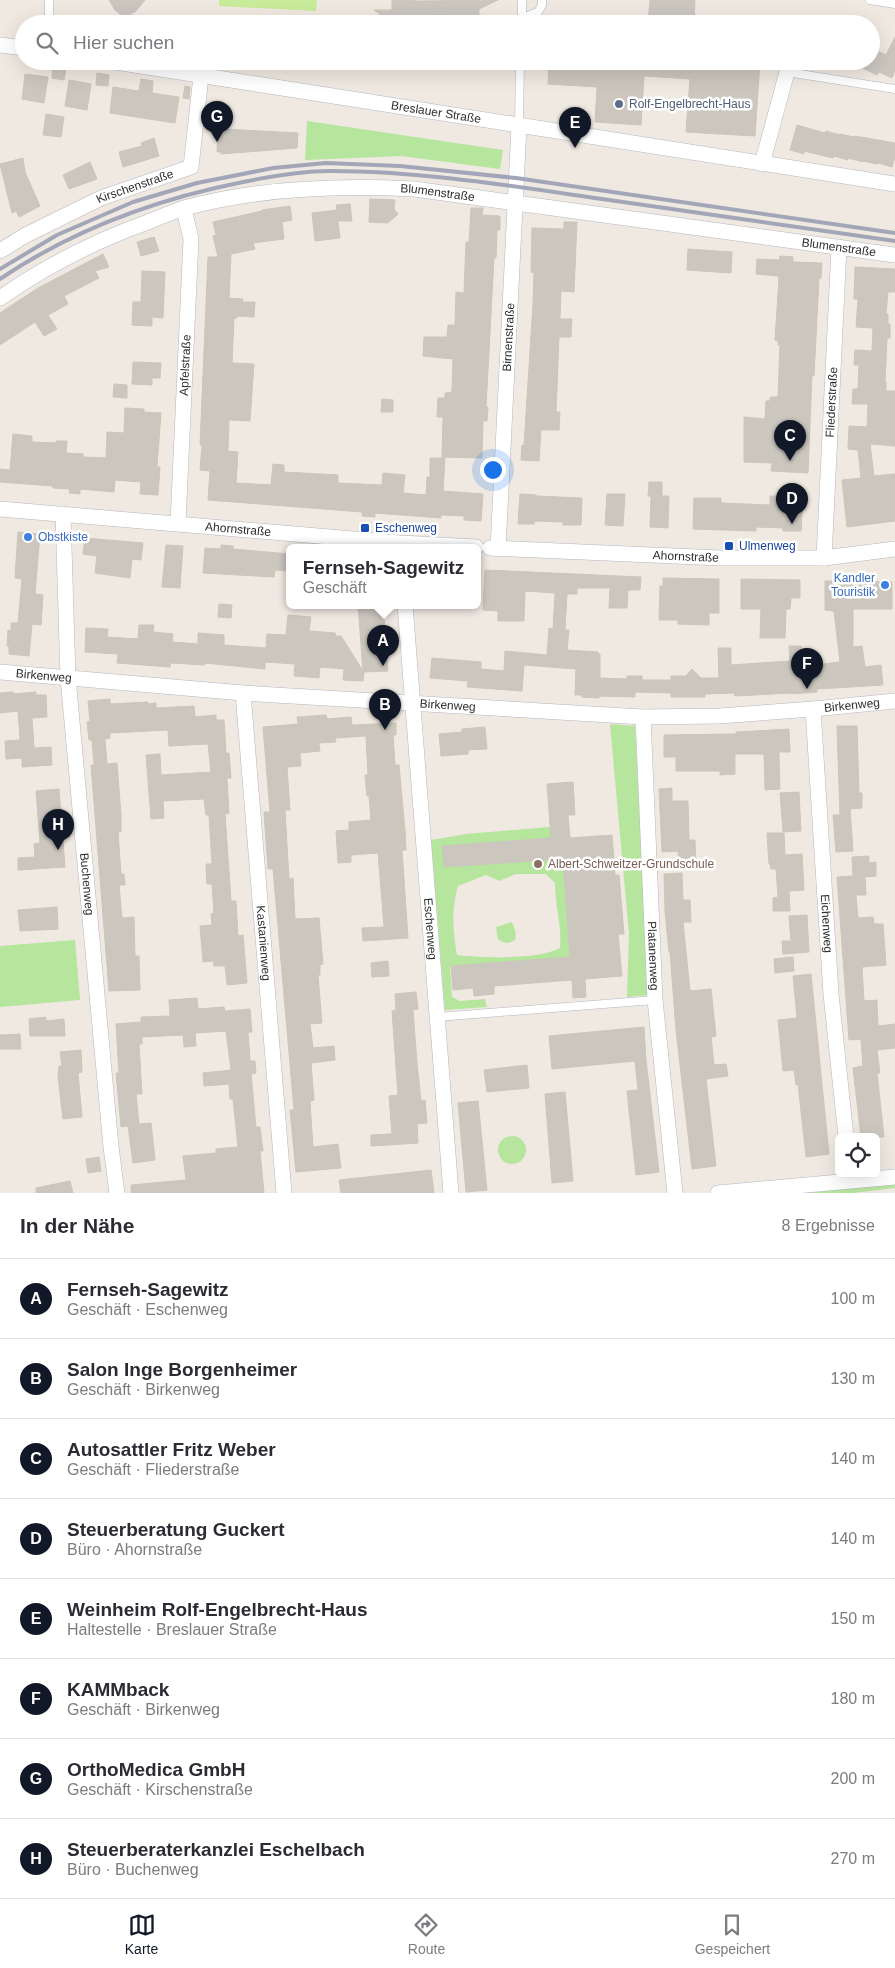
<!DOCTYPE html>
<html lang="de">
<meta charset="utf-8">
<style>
body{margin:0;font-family:Arial,sans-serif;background:#f2f2f3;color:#2b2b33}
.controls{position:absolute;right:15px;bottom:15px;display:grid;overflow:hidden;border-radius:8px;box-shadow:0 5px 20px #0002}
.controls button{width:45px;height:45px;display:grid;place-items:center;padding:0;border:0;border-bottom:1px solid #e1e1e2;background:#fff;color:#2b2b33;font:25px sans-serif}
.you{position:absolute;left:492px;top:469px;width:18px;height:18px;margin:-12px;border:4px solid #fff;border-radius:50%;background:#1a73e8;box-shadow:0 0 0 8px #1a73e833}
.badge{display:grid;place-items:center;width:32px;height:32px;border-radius:50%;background:#111827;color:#fff;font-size:16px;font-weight:700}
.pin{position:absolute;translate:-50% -41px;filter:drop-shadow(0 1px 2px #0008)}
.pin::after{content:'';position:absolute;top:26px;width:18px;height:15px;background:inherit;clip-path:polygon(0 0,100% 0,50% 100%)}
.popup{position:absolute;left:286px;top:544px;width:195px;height:65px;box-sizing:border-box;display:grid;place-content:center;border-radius:8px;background:#fff;filter:drop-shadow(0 1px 4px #0005);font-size:16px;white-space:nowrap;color:#7c7c81}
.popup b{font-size:19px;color:#2b2b33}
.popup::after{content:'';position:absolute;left:50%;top:100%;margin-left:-10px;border:10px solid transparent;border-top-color:#fff}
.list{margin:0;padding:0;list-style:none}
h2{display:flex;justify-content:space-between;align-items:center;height:65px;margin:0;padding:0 20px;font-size:21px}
h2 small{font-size:16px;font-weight:400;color:#7c7c81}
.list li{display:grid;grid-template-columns:32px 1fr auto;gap:15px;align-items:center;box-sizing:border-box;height:80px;padding:0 20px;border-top:1px solid #e1e1e2}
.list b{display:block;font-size:19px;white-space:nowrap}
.list p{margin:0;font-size:16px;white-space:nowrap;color:#7c7c81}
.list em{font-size:16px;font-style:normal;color:#7c7c81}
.icon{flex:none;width:28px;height:28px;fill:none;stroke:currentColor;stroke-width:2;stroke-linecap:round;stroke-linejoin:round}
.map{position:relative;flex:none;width:895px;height:1193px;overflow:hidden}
.search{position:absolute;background:#fff;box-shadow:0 5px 20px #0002;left:15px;right:15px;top:15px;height:55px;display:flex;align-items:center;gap:12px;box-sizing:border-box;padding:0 18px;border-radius:28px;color:#7c7c81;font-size:19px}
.sheet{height:705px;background:#fff}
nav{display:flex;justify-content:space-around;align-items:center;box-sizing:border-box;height:70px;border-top:1px solid #e1e1e2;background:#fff;font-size:14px;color:#7c7c81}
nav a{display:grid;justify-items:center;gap:2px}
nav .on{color:#111827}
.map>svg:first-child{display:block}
</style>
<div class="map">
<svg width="895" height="1193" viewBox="0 0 895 1193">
<rect width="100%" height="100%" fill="#efe9e1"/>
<path fill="#b6e59e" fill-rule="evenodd" d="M307,121L503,150L500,169L401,156L305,160Z
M610,724L635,726L649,995L627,997L629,934Z
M561,826L562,837L442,846L444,867L563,859L570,957L450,966L452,997L460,1001L485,999L487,1007L445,1010L431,840L466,834ZM516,874H546L555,883C555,905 562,926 560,948C537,960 482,958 457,955C453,932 451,909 458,886L486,875L499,881Z
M512,922L516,933L515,940C508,944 505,944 498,939L496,927Z
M75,940L80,1000L0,1007V946Z
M498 1150a14 14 0 1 1 28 0a14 14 0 1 1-28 0Z
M895,1183V1188L853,1193H795Z"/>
<path fill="#c9ec9a" d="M219,0H317L316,11L219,6Z"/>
<path fill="#cbc7bf" stroke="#cbc5ba" d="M109,0H145L136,11L129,15L120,14L115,10Z
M392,0L421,1L498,0L479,9V17L435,15V24H394L374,10H392Z
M650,0H695L694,24H648Z
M895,37V70L892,78L879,72L877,75L848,61H871V48L886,55Z
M549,61H760L755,136L686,132L690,79L644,76L641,125L595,122L597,87L548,84Z
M53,66L66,68L64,80L52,78Z
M97,73L109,75L108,86L96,85Z
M25,74L48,77L44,103L22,99Z
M141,79L153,81L152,93L179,97L175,123L110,113L113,87L139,91Z
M69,80L91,84L87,110L65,106Z
M185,86L190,87L189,99L183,98Z
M46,114L64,117L61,137L43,135Z
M797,125L825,133L826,131L840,135V134L854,137L855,136L895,143V157L892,167L878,163L877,164L863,161V162L848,158V160L834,156L833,158L804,151V154L790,150Z
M223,129L298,133L297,148L221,154V152H217L218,131L223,132Z
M154,138L159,156L123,167L119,152L142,146L141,143Z
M23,158L25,172L40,206L19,217L16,211L12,213L0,164Z
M90,162L97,179L69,189L63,175Z
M370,199L395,200L394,209L398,214L388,223L369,222Z
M350,204L352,221H338L340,238L315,241L312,213L337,210L336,205Z
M290,206L292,220L282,222L284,239L253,243L255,249L231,254L229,298L243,299L242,302H255L254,317L237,316V318H234L232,363L254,364L250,421L229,420L228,451L238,452L236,483L271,485L273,464L284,465V472L338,475V483L382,485L383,473L405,475L403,493L426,495L427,477H430V458H445L443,491L483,494L481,521L464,520V516L441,515V518L375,513V517L362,516V512L208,500L210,471L200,470L202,445H200L208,257H218L213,236L216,235L213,222L262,211V210Z
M471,208H483L482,215L500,216V230H497L496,258H494L486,407H488L487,421H483L482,458L442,457L443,417H437L438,398H445V393L452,392L453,359L423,356L424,337H447L448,325H455L456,292L464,293L466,242H469Z
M564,222H577L574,292L561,291L560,319H572L571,337H559L556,412H560L559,430H541L539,461L521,460L522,445L524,446L533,304L534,273L531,272L532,228L564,229Z
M154,237L159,251L141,256L137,242Z
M688,249L732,252L731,273L687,270Z
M103,254L109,267L95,271L99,278L64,296L68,304L48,315L57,329L44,336L35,322L0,345V313L38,288Z
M780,256L793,257V262L822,263L821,278H819L814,376L812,375L808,473L771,471L772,463L744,462V417L765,419L766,401H770V397H778L780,345H778V341L775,340L779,278L778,276L756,274L757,259L779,260Z
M855,267L895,269V292H888L886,314H888V324H890V338H887L885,382H886V391H895V446L870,444L874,476L895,474V521L847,527L842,480L861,478L858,450L848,449L849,426L867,427L868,404H852L853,389H858L859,365H854L855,350L872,351L873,328L856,327L858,299H854Z
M142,271L165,272L163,318L152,317V326L132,325L133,302H141Z
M133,362L161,363L160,378H152V385L132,384Z
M114,384L127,385V398L113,397Z
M382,399L393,400V412H381Z
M125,408L144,409V412L161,413L157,467H160L158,495L140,494L141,482L115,480L114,492L80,489V494L69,493L70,489L53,488V486L0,482V469L10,470L13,434L32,436V442L56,443V441H67L66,453L83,454V457L106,458L107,432L124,433Z
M649,482H662V496H669L668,528L650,527L651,496H648Z
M520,494L536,495V496L582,498L581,525H563V522L535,521L534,524H518Z
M607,494H625L623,526L605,525Z
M770,496L803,497L801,531H783V528L756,527V531L693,529L694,498H721V503L770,505Z
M18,532L40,534L35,594L43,595L41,625L32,624L29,656L9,654V646H7L8,630L11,631V623H18L22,579L15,578Z
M85,538L143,543L141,560L132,559L130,578L95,573L97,556L83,554Z
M166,545L183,546L180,588L162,587Z
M221,545L233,546V549L289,554V571L275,570L274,577L203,573L205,548L221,549Z
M485,570L641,577L640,590H628L627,608H609L610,588H577V594H567L565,630H569L567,650L598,652V654H600V678L627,679V676H642V680H671V676H686L692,669L701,678H719L718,648H731V665L790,661L789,646H801V653L813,652L814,665L840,662L834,611L825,610V581L892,582V609H853V647L862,646L865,667L881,665L883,685L817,689V692L793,694V693L735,696L734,693L705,694V697H671V693L635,692V697L599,696V698L582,697V695H575L576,669L524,665L522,691L467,687L468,681L430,678L432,658L481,662V669L504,671L505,651L547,655L549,628L553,629L555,593L525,591L524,621H498V611L483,610Z
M663,578L719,579V613H709V625L678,624V620H659L660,586H663Z
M741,579L800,580V598H791L790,609H786L785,638H760L761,609H741Z
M219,604L232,605L231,618L218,617Z
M358,605H383L388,671L364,672L363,681L343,680L344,669L320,667L319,678L294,676L295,664L265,662V669L205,663L204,665L171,663L170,667L117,663L118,654L85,652L86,628L108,629L107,637L138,639L139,625H154L153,632L173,634L172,642L198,644V633L224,635V645L266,648L267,634L286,635L288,615L311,617L309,631L335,633L336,636H341L363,671Z
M13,692L14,694L36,692V695H46L47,717L32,718L34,748L51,747L52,765L22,767V758L6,759L5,741L20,740L18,711L0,713V693Z
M110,699V704L148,702V704L156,703V708L194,706L195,717L216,715V720H224L226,753H229L231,778H227L229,813L225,814L231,901H236L238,936L243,935L247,983L227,985L225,966H214L213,961L203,962L200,926L212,925L211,914L214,913L212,884H207L206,864H212L209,815H206L204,799L163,801L164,818L151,819L146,755L160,754L161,775L211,772L208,744L169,746L168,730L110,733V738L105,739L107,764L117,763L121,815V832H118L121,874H124L125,885H119L122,918L134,917L135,956H139L140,990L109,991L91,765H94L92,740H89L87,722L90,721L88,701Z
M326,715L327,719L351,717L352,725L396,723V735H393L395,765H399L405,831L406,850H402L408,938L363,941L362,928L384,927L378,853L351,855V862L338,863L336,831L349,830V822L371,820L369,796H367L365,775H368L366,736L335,738L336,742L319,743L320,751L300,753L301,766L287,767L290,810H285L289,879L293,878L295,919L319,918L323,964L320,965V975H318L322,1023L310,1024L313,1048L334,1046L335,1060L311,1063L314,1100L310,1101L313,1147L338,1144L341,1168L296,1172L290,1110H294L273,869H268L264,812H270L263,727L298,724L297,717Z
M837,726H857L859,793H862V808L850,809L853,851L836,852L833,815H840Z
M485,727L487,749L468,750V754L441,756L439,734L462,732V729Z
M789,729L790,752H779L780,789L765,790L764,754H735V774L720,775V771H676V757H664V735L736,734V732Z
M573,782L575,815H568L570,838L612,835L615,875H619L624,934H618L622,976L585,979L586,997L573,998L572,980L494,986V994L474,996L473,988L453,990L451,966L570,957L563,859L444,867L442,846L551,838L547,784Z
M672,788V801H688L689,840H695L696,868L679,869L678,851L662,852L659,789Z
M59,789L65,867L18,870V858L35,857L34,844L40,843L36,791Z
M799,792L801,831L783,832L780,793Z
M767,833H784L785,855L802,854L804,890L789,891L790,911H773V898L778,897L776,869H771L770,864H769Z
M869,856V863L876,862V876L865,877L866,895H856L858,918L873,917L874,924H883L886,965L862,967L864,1001L877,1000L878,1026L895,1024V1048L877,1050L880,1073H877L884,1137H861L853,1068L863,1066L861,1039L849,1040L837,877L853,876L852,857Z
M682,873L683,900H690L691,922H683L690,991L711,989L716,1036L711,1037L714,1065L726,1064L728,1076L706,1079L716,1166L692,1169L676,1030L670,952H669L665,911L664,874Z
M57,907L58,929L20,931L18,910Z
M807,915L809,952L783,954L782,941H791L789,916Z
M793,957L794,971L775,973L774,959Z
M388,961L389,976L372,977L371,963Z
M811,974L829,1154L806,1157L798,1084L796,1085L794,1070L783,1071L778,1020L797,1018L793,976Z
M416,992L418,1009L413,1010L417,1063L421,1101L425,1100L427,1123L417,1124L418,1143L371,1146V1135L392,1134L389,1096L398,1095L392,1011L396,1010L395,994Z
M197,998L198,1009L224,1007L225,1011L250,1009L252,1032H248L250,1061H255L256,1073L251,1074L256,1127H260L263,1151H260L264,1193H131V1185L186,1180L183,1156L216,1153V1149L238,1147L233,1099H230L229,1084L204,1086L203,1073L231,1070L226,1031L195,1033L196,1046L184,1047L183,1035L142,1037V1044H139L142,1094H136L139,1124L151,1123L155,1160L133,1163L128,1126L121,1127L116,1073H119L116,1024L141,1022V1017L170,1016L169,1000Z
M46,1017V1021L64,1019L65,1036H30L29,1019Z
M644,1027L646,1060L659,1172L636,1175L627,1091L638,1090L635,1061L552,1069L549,1036Z
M20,1034L21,1049H0V1035Z
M81,1050L82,1072L78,1073L82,1117L63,1119L58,1077L59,1066H62L60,1052Z
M527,1065L529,1088L487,1092L484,1070Z
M565,1092L573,1181L552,1183L545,1094Z
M478,1101L487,1190L466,1192L458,1103Z
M99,1157L101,1171L88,1173L86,1159Z
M431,1170L434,1193H341L339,1180Z
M70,1181L73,1193H36V1188Z"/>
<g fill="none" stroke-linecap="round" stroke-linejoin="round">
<defs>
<path id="lane" d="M49,0V24
M870,0L895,4
M522,18L538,12L542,5V0
M522,24V0
M787,72L895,89
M519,126L520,61
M437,1017L655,1000"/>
<g id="street">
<path d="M0,45L24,48"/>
<path id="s1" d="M109,61L895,184"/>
<path d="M762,164L790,61"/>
<path id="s2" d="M0,251L24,236L101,198L191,167L201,76"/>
<path id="s3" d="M0,298C46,266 95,241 148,222C160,217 172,212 184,208C258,188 337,185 414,189L895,255"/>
<path id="s4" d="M0,509L400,543L476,547"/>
<path id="s5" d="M63,514L68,678L111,1147L117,1193"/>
<path id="s6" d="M178,523L191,239L184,209"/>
<path id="s7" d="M490,548L721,558H824L895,549"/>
<path id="s8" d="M498,549L519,126"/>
<path id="s9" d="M824,558L839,247"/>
<path id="s10" d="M405,605L451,1193"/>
<path id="s11" d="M0,672L243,693L643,717L719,716L813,709L895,701"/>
<path id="s12" d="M243,693L284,1193"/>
<path id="s13" d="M813,709L831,994L846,1137"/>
<path id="s14" d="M643,717L655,1000L675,1193"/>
<path d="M718,1193L895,1177"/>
</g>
</defs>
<use href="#lane" stroke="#b4b7c1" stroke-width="9"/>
<use href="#street" stroke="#b4b7c1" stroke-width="16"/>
<use href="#lane" stroke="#fff" stroke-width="8"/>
<use href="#street" stroke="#fff" stroke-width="15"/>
<path stroke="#a3a6b8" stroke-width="4" d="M0,269L57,235L133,202L197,183L273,168L326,163L400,166L516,178L895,233
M0,279C74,229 157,199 243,182C272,176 301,171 330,171C421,171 512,186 602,199C700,213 797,227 895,241"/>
</g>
<circle fill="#5c6f8a" stroke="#fff" stroke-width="2" cx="619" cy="104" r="5"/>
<g fill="#1a4fb4" stroke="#fff" stroke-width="2">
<rect x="360" y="523" width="10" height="10" rx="2.5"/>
<rect x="724" y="541" width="10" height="10" rx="2.5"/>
</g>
<g fill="#3f7fe0" stroke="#fff" stroke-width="2">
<circle cx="28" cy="537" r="5"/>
<circle cx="885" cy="585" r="5"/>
</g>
<circle fill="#8d6e63" stroke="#fff" stroke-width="2" cx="538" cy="864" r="5"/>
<g text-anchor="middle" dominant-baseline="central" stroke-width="5" stroke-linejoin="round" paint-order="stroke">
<g font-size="12" fill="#4e5e75" stroke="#fff" text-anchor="start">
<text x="629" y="104">Rolf-Engelbrecht-Haus</text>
</g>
<g font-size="12" fill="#2e2e2e" stroke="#fff">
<text stroke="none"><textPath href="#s1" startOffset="331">Breslauer Straße</textPath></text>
<text stroke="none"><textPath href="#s2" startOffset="150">Kirschenstraße</textPath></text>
<text stroke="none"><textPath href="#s3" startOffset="461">Blumenstraße</textPath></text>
<text stroke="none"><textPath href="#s3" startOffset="866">Blumenstraße</textPath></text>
<text stroke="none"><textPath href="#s8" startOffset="212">Birnenstraße</textPath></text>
<text stroke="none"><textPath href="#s6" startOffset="158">Apfelstraße</textPath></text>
<text stroke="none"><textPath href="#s9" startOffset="156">Fliederstraße</textPath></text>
<text stroke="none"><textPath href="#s4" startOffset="239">Ahornstraße</textPath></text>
<text stroke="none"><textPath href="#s7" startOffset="196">Ahornstraße</textPath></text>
<text stroke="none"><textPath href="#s11" startOffset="44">Birkenweg</textPath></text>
<text stroke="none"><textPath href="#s11" startOffset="449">Birkenweg</textPath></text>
<text stroke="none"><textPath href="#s11" startOffset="854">Birkenweg</textPath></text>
<text stroke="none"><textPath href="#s5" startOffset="371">Buchenweg</textPath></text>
<text stroke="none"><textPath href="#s13" startOffset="215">Eichenweg</textPath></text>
<text stroke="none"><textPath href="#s10" startOffset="325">Eschenweg</textPath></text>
<text stroke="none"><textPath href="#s12" startOffset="251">Kastanienweg</textPath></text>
<text stroke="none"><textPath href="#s14" startOffset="239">Platanenweg</textPath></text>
</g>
<g font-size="12" fill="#164399" stroke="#fff" text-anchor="start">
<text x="375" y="528">Eschenweg</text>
<text x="739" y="546">Ulmenweg</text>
</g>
<g font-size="12" fill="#366cbe" stroke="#fff" text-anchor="start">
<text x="38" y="537">Obstkiste</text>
<text x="875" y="578" text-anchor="end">Kandler<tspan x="875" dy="14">Touristik</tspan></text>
</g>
<g font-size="12" fill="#785e54" stroke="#fff" text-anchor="start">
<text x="548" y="864">Albert-Schweitzer-Grundschule</text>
</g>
</g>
</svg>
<div class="controls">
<button><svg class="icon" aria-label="locate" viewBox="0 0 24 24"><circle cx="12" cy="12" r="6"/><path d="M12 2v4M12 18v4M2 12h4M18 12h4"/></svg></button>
</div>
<div class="you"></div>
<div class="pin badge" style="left:383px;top:666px">A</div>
<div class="popup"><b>Fernseh-Sagewitz</b>Geschäft</div>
<div class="pin badge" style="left:385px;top:730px">B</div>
<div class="pin badge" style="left:790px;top:461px">C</div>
<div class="pin badge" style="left:792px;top:524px">D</div>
<div class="pin badge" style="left:575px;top:148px">E</div>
<div class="pin badge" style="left:807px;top:689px">F</div>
<div class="pin badge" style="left:217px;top:142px">G</div>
<div class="pin badge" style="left:58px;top:850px">H</div>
<div class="search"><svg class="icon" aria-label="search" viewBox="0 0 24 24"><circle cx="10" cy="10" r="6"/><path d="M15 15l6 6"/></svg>Hier suchen</div>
</div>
<section class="sheet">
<h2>In der Nähe<small>8 Ergebnisse</small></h2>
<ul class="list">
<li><span class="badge">A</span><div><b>Fernseh-Sagewitz</b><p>Geschäft · Eschenweg</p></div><em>100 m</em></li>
<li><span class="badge">B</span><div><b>Salon Inge Borgenheimer</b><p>Geschäft · Birkenweg</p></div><em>130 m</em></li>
<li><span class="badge">C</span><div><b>Autosattler Fritz Weber</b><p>Geschäft · Fliederstraße</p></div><em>140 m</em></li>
<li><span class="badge">D</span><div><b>Steuerberatung Guckert</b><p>Büro · Ahornstraße</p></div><em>140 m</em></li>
<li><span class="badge">E</span><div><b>Weinheim Rolf-Engelbrecht-Haus</b><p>Haltestelle · Breslauer Straße</p></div><em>150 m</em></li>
<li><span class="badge">F</span><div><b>KAMMback</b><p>Geschäft · Birkenweg</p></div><em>180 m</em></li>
<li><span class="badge">G</span><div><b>OrthoMedica GmbH</b><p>Geschäft · Kirschenstraße</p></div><em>200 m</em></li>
<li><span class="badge">H</span><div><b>Steuerberaterkanzlei Eschelbach</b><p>Büro · Buchenweg</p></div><em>270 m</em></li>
</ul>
</section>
<nav>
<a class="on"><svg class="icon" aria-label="map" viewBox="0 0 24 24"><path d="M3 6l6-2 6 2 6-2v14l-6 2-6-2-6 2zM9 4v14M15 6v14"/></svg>Karte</a>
<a><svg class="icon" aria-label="directions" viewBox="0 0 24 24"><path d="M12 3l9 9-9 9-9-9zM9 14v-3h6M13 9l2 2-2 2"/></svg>Route</a>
<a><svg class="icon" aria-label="saved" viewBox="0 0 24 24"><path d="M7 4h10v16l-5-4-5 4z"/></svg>Gespeichert</a>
</nav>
